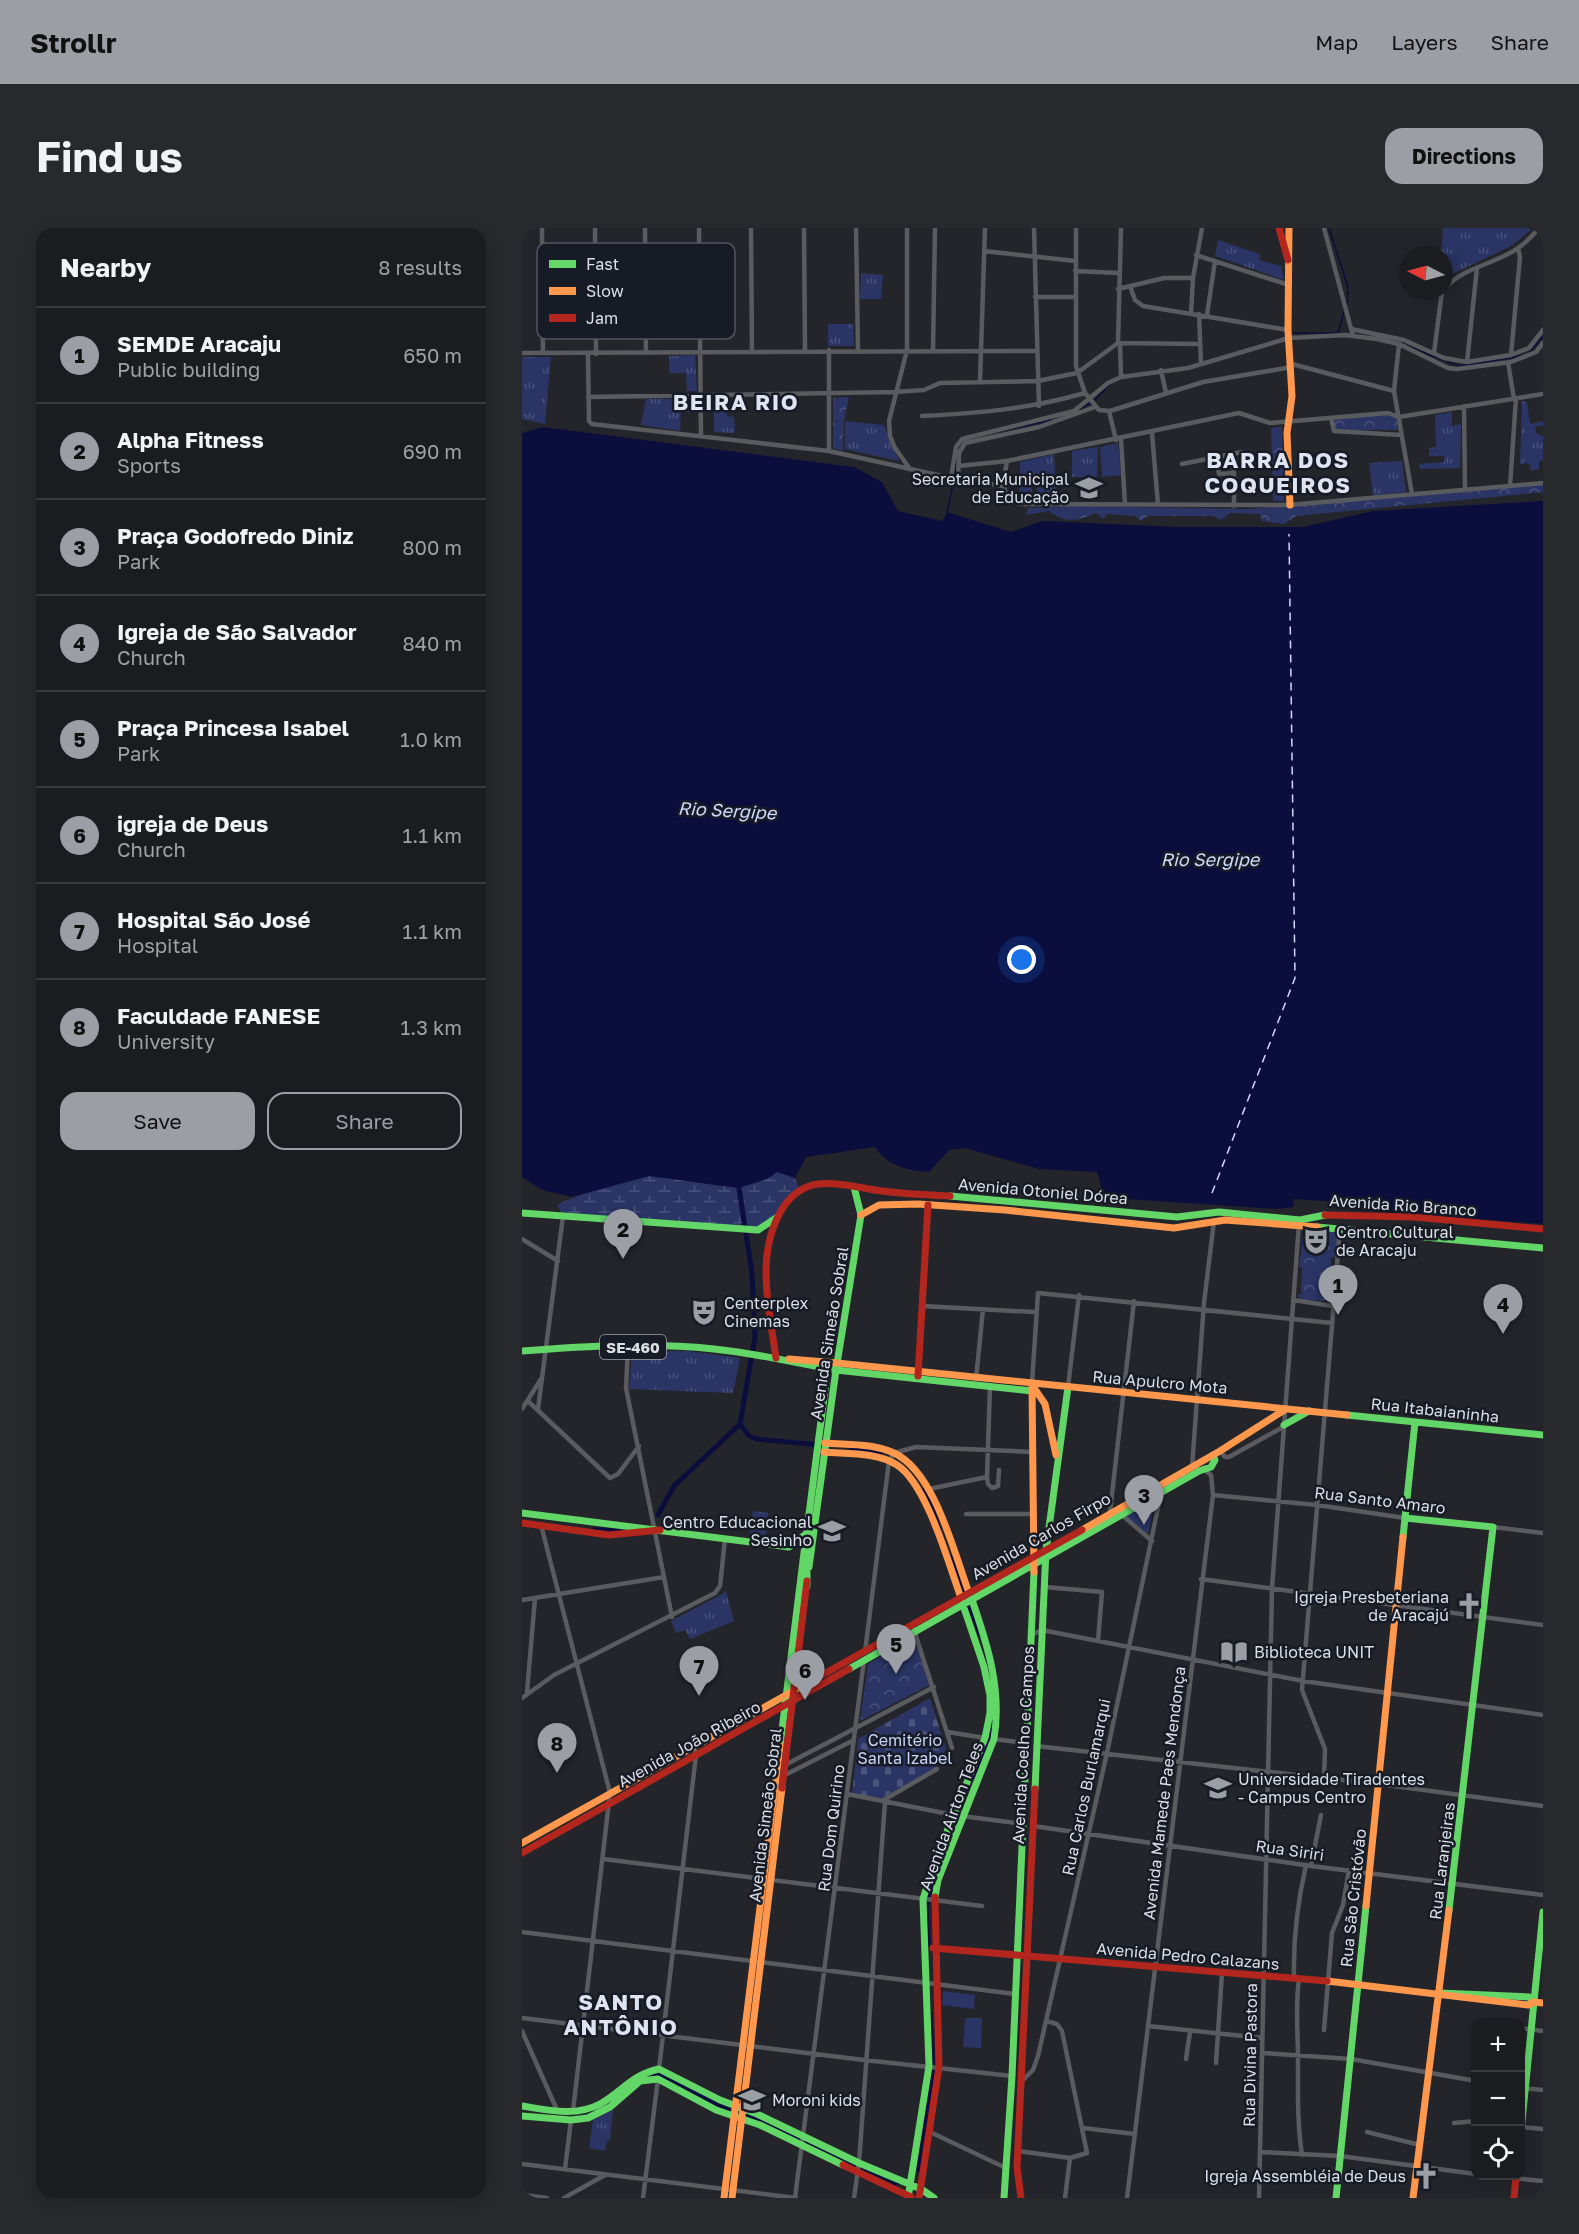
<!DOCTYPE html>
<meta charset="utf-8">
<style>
body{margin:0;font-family:"Golos Text",sans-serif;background:#28292d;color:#f1f3f6}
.controls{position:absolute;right:18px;bottom:18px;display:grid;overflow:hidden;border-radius:12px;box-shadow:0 3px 15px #0003}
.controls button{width:54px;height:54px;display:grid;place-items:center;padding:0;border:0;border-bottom:2px solid #393a3e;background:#1b1c20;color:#f1f3f6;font:30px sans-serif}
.compass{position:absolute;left:877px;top:18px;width:54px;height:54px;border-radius:50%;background:#1b1c20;box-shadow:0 3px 15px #0003;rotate:276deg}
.you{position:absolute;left:500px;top:732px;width:21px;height:21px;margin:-15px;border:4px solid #fff;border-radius:50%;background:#1a73e8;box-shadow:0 0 0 9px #1a73e833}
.badge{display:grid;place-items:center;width:39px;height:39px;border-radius:50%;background:#9c9ea5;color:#111;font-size:20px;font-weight:700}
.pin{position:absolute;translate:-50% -50px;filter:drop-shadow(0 2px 3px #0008)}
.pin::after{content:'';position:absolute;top:32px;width:21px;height:18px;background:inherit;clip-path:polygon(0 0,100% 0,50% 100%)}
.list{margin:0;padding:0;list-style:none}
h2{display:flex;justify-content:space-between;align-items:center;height:78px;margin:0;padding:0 24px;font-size:26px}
h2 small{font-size:20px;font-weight:400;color:#a0a1a5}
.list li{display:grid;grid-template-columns:39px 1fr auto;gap:18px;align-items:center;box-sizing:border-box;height:96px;padding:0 24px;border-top:2px solid #393a3e}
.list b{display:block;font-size:22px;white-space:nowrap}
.list p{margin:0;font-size:20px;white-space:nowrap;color:#a0a1a5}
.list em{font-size:20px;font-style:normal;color:#a0a1a5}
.actions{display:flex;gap:12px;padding:18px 24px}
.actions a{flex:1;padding:14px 0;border:2px solid #9c9ea5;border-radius:18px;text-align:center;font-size:21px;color:#9c9ea5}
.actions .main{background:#9c9ea5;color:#111}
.icon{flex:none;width:33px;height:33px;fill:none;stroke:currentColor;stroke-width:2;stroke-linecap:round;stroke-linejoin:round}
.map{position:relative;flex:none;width:1021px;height:1970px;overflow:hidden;border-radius:18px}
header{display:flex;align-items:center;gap:36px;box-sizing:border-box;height:84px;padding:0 30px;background:#9c9ea5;color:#111}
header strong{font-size:28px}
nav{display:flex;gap:33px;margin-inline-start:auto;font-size:21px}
.intro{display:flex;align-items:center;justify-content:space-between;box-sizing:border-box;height:144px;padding:0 36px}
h1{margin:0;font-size:42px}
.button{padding:15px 27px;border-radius:18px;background:#9c9ea5;color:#111;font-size:21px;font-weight:700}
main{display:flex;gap:36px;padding:0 36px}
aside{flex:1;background:#1b1c20;border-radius:18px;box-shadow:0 3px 15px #0003}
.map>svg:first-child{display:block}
</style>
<header>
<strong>Strollr</strong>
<nav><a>Map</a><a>Layers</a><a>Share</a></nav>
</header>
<div class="intro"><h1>Find us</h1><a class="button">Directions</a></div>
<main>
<aside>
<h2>Nearby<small>8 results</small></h2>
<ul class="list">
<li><span class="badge">1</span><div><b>SEMDE Aracaju</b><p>Public building</p></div><em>650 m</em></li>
<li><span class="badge">2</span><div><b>Alpha Fitness</b><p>Sports</p></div><em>690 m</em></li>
<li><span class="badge">3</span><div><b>Praça Godofredo Diniz</b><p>Park</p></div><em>800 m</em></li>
<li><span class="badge">4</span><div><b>Igreja de São Salvador</b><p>Church</p></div><em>840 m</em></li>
<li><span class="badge">5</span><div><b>Praça Princesa Isabel</b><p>Park</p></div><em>1.0 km</em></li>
<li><span class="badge">6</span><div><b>igreja de Deus</b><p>Church</p></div><em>1.1 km</em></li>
<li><span class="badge">7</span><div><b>Hospital São José</b><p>Hospital</p></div><em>1.1 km</em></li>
<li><span class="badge">8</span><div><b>Faculdade FANESE</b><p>University</p></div><em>1.3 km</em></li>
</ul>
<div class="actions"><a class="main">Save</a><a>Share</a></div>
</aside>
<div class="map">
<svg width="1021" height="1970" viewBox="0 0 1021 1970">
<defs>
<pattern id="grass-tufts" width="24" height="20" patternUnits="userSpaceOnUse" patternTransform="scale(1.5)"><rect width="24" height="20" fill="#2a3565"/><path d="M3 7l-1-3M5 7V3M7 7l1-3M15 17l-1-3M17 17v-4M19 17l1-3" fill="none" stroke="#48527b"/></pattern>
<pattern id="forest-crowns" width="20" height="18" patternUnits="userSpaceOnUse" patternTransform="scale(1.5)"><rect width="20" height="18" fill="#2a3565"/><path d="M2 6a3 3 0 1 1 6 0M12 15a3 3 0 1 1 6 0" fill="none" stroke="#48527b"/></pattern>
<pattern id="wetland-marsh" width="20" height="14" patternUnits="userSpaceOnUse" patternTransform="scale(1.5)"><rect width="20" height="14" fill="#2a3565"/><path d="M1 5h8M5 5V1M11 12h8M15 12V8" fill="none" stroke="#48527b"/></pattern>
<pattern id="cemetery-stones" width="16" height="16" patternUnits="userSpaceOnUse" patternTransform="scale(1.5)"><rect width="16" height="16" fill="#2a3565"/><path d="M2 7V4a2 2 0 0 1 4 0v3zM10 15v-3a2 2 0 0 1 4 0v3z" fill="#48527b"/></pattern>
</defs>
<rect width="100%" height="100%" fill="#24252b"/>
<path fill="url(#grass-tufts)" d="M921,0H1011L989,18L922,50V27H919Z
M696,12L738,26L737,32L759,38L762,52L693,28Z
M339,45L361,47L359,71H338Z
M306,96H331L332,118H306Z
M173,127L175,163H165L164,145H147V128Z
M0,129H29L23,196L0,191Z
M204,170L205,188L212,189L213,205L192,204V171Z
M124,171H176L174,185L159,183L158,203L119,197Z
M1000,173L1005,174L1008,196L1021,193V198L1013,199L1014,205L1021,208V233H1017V241L1009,243L1007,235L998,236Z
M930,184V198L939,196L938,240L898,241L897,236L922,234V228H907V220L914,219L913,187Z
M323,193L362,197L377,233L323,221Z
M576,219L575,249H550V223Z
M532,226L534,270H515V257H510V270L498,269V234Z
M880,233L884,264L851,268L847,235Z
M166,1123L218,1130L211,1165L107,1161L110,1124Z
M231,1283L246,1285L244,1309L227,1307Z
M204,1364L212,1393L168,1411L163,1402L154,1405L149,1393Z
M91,1882L88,1913H85L83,1923L67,1920L71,1892Z"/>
<path fill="url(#forest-crowns)" d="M327,169L322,192L321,223L311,220V170Z
M867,186L874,187L876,202H812L810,192Z
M760,199L762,273H751L749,200Z
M1021,255V264L774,288L762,296L740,293L738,286L708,285L699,292L691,288H626L619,293L614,288L585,286L581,291L574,285C555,293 544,296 527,283L504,287L506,280L556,278L727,281Z
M782,1001L815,1004L814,1029H809L808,1073L780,1072L775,1067L779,1066L780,1041L777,1038Z
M633,1274L626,1306L604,1288Z
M391,1410L409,1456L338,1493L346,1436Z"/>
<path fill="url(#wetland-marsh)" d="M255,944L273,950L278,963L240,1001L41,988L35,977C51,968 110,948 128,948C173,948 214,974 255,944Z"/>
<path fill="url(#cemetery-stones)" d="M408,1470L424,1521L413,1541L358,1571L330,1566L336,1511Z"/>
<path fill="#2a3565" d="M596,215L599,247L580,249L578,219Z
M421,1763L453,1767L452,1781L420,1777Z
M443,1790H460L459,1820L441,1819Z"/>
<path fill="#0b0d3d" d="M21,199L332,239L360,254L376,283L421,293L425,284L489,304L520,293L657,299H781L851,283L1021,273V996L849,983L845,976L772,971L771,979L755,981L590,970L581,964L575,944L517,941L442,920L427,922L407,944C385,942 366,939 353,919L284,929L273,950L255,944L247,950L217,960L127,948L50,969L20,962L0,949V205Z"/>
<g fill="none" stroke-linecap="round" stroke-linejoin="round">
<path stroke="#0b0d3d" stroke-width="1.5" d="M807,0L826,59L825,77
M771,105H817
M816,105L822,84
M866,111L937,138L999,128
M1006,126L1021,108
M556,183L574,171L589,155
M484,202L529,192
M433,248L435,231
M425,284L432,252"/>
<path stroke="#0b0d3d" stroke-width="5" d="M218,1196L227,1208L235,1211L297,1217
M330,1221L359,1224
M403,1262L417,1301
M136,1287L152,1258L218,1196L233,1109L230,1045L217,960
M73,1302L115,1303
M428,1329L459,1407
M453,1549L468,1506L473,1481
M406,1717L404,1678L429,1611
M126,1846L137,1845L206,1881
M100,1865L115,1851
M223,1885L374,1955
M397,1942L411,1848L408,1786"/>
<path stroke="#cdd9fd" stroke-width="1.5" stroke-dasharray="8 6" stroke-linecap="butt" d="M690,965L773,750L767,306"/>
<path stroke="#5a5b5e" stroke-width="4.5" d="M20,0L21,125
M73,0L74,126
M123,0L124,125
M177,0L179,208
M229,0L230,124
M282,0L283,122
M334,0L336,122
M385,0V122L367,193L368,208L373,220L388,241
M512,0L517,178
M554,0V138L563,165L577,182L588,183L681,154L770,139
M802,0L831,108
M462,23L553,33
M674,27L767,57
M553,43L596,45
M608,58L613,72L621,78L766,102
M596,61L642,50H671
M922,61C941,39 974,36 996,20C1004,15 1011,7 1017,0
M513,69H553
M669,85L671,50L680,0
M677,86L679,136
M685,87L693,33
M829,101L882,112L922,130L945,134L989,127L1007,120L1021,102
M596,115L599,0
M596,115L676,116
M598,115L599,149
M877,116L872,163L890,266
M411,122L413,0
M0,125L514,123
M912,125L920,63
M66,126L67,193L70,196L307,223L429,250L481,258
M989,127L998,29L996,20
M945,134L955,40
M986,134L992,171
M770,136L872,163
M639,142L644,165
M458,153L463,0
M66,169L373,164L402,162L418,155L516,153L535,149L555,145L596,115
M942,178L943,262
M587,183L594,212
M400,188C458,185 507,181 563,165
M809,190L812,203L879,207
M630,205L636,277
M599,211L603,276
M307,223V122
M693,230L697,246L712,245L710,227
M485,233C482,251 476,273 500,276L767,277L1021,255
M660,236L720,224
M437,238L485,233L717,185L748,195L866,185L877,189L1021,166
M712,245V278
M429,250L434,219L440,211L552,183L586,155L599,149L666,140L767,110L823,107L855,111L877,116L926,140L935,141L989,134L1014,124L1021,115
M436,251L437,225L443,215L517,199L573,179
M988,258L994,170
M0,1011L36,1033
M771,1072L811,1078
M400,1078L512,1084
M106,1119L104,1160L150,1389
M454,1151L461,1081
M510,1155L516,1065L810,1095
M468,1158L465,1249L466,1256L470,1260L476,1258L477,1242
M546,1159L557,1067
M7,1174L88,1250L96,1246L117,1218
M0,1181L19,1151
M16,1181L41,988
M698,1223L703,1229H707L761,1199
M670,1239L682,1075L692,993
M407,1261L465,1249
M691,1267L795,1277L883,1290
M588,1284L612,1073
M444,1286H512
M600,1287L630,1313
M19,1297L88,1565L51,1883
M971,1299L1021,1305
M679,1351L1021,1397
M523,1359L580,1364L576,1413
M0,1372L142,1349
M392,1402L430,1520
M509,1407L520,1402L781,1453L1021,1487
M343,1424L367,1233L372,1225L394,1219L511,1224
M5,1464L13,1370
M0,1470L32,1447L193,1365L198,1358L203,1311
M426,1504L463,1510
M471,1511L504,1515
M514,1518L857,1556L1021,1578
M263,1537L412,1459
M261,1548L332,1512
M802,1550L803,1521L780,1462L818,1000
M325,1566L432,1587L501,1596
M360,1573L415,1541
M511,1598L789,1638L1021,1667
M81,1631L460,1678
M789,1638L799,1587
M0,1704L493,1766
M772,1751C771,1711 775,1676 784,1637
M777,1751C773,1779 776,1803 776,1830C776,1863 775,1894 780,1927
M0,1790L342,1832L490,1848
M626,1798L740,1810
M999,1800L1021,1803
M802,1802L810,1705L821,1677L827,1642
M0,1803L35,1882
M741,1825L829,1831L954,1853
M664,1831L668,1804
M694,1835L700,1745
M137,1841L174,1527L171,1518
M500,1853L511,1842L516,1828L585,1525L639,1265
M999,1860L1021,1862
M932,1895L954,1893
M999,1899L1021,1901
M561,1900L613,1906
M408,1904L484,1940
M845,1904L898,1917
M496,1923L548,1930L565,1925L540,1803L535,1796L524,1793
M738,1924L818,1928L954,1946
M0,1936L274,1970
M43,1941L49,1892
M970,1948L1021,1953
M0,1967L25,1970
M42,1970L83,1947
M121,1970L136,1851
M273,1970L342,1432
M332,1970L337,1935L363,1574
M543,1970L548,1930
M605,1970L691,1267L689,1247L683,1242
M737,1970L750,1360L777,996"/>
<path stroke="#63d668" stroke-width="7" d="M428,968L655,989L697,984L778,992L803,987
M0,985L236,1002L254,990
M795,999L1021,1020
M0,1123C64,1118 128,1114 192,1121C233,1125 273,1135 314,1142L339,987L332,959
M825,1187L1021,1207
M762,1197L787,1183
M0,1285L267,1319L284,1306
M883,1290L971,1299L927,1682
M881,1309L893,1194
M287,1339L314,1142L510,1163
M285,1358V1334L282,1325L304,1154L303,1147L296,1139
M327,1441L677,1243L689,1239L693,1232L691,1227
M258,1518L282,1325
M513,1561L524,1322L546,1159
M413,1669L416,1652L472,1511C480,1462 466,1418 450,1372
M918,1765L1007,1769L1012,1774
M0,1878C25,1882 54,1889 78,1876C101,1863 109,1847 137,1841L198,1872L235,1886L337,1935L399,1961L412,1970
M0,1888L49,1892L66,1890L88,1879L118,1853L136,1851L194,1882L238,1897L321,1937
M999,1903L1021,1684
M386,1970L407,1838L401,1671L413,1633L463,1510L468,1485V1467L462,1439L441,1377
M482,1970L490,1848L512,1344
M814,1970L844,1678"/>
<path stroke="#ff974d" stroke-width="7" d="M767,0L766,102L770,168L765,205L768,277
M339,987L357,977L396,976L483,982L652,1000L703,992L795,999
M267,1131L315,1135
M315,1135L825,1187
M510,1157L523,1176L534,1227
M510,1157L512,1344
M303,1215C325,1217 351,1215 372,1225C413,1244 432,1325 447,1365
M302,1224C325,1226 355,1224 375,1237C405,1256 427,1337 439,1370
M560,1302L698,1223L764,1181
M0,1615L284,1456
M844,1678L881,1309
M805,1753L1006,1777L1012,1774L1021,1775
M202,1970L258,1518
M210,1970L260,1560
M891,1970L927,1682"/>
<path stroke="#b3261e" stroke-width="7" d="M757,0L766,32
M803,987L892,989L1021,1001
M254,1130C247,1079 232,1024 262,978C270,967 281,958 296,956C318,954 338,960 360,963C382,966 406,967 428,968
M396,1148L406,977
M0,1295L87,1307L138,1302
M284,1456L560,1302
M260,1560L285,1353
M0,1625L327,1441
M411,1720L805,1753
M321,1937L389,1969
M397,1970L417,1839L413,1669
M499,1970L495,1939L513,1561
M992,1970L994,1948"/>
</g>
<defs>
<symbol id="school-bare" viewBox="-9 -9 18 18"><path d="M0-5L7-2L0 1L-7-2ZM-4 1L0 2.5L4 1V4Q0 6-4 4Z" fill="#9c9ea5" stroke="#171b25" stroke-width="2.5" paint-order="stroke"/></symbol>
<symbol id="theatre-bare" viewBox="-9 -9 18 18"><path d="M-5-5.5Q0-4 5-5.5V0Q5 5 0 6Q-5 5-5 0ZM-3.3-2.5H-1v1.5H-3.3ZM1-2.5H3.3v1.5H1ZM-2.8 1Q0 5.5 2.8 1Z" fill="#9c9ea5" stroke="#171b25" stroke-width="2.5" paint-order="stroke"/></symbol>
<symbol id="church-bare" viewBox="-9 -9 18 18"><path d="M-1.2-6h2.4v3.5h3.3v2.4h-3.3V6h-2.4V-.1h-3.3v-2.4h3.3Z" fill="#9c9ea5" stroke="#171b25" stroke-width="2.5" paint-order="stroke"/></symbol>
<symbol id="library-bare" viewBox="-9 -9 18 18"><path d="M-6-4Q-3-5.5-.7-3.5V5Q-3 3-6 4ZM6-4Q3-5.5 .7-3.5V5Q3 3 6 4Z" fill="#9c9ea5" stroke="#171b25" stroke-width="2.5" paint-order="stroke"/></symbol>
<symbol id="university-bare" viewBox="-9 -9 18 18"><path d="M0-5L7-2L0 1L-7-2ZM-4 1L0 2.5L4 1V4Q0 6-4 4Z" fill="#9c9ea5" stroke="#171b25" stroke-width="2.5" paint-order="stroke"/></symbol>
</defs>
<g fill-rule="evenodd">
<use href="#school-bare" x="548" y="241" width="38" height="38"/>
<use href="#theatre-bare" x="775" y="994" width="38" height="38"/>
<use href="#theatre-bare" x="163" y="1065" width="38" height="38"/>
<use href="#school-bare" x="291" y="1284" width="38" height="38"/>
<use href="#church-bare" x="928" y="1359" width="38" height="38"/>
<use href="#library-bare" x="693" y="1405" width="38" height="38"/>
<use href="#university-bare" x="677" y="1541" width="38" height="38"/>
<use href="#school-bare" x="211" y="1853" width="38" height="38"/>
<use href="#church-bare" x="885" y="1929" width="38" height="38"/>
</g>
<g text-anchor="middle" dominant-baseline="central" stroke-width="5" stroke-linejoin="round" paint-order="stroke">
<rect fill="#171b25" stroke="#a2a4ac" stroke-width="1.5" x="78" y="1107" width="66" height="24" rx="4.5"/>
<g font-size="15" font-weight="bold" fill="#dddfe6">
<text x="111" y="1119">SE-460</text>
</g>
<g font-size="16" fill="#dddfe6" stroke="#171b25" text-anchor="start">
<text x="547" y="251" text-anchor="end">Secretaria Municipal<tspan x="547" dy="18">de Educação</tspan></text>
<text x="814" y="1004">Centro Cultural<tspan x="814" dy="18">de Aracaju</tspan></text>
<text x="202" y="1075">Centerplex<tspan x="202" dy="18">Cinemas</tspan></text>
<text x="290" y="1294" text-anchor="end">Centro Educacional<tspan x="290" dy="18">Sesinho</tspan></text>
<text x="927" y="1369" text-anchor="end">Igreja Presbeteriana<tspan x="927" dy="18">de Aracajú</tspan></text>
<text x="732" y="1424">Biblioteca UNIT</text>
<text x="716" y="1551">Universidade Tiradentes<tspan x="716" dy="18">- Campus Centro</tspan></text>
<text x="250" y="1872">Moroni kids</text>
<text x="884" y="1948" text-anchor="end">Igreja Assembléia de Deus</text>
</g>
<g font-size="16" fill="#dddfe6" stroke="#171b25">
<text transform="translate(521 963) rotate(5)">Avenida Otoniel Dórea</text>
<text transform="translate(881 977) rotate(4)">Avenida Rio Branco</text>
<text transform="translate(307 1105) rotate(-81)">Avenida Simeão Sobral</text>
<text transform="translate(638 1154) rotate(5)">Rua Apulcro Mota</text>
<text transform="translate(913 1182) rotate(6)">Rua Itabaianinha</text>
<text transform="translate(858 1272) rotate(7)">Rua Santo Amaro</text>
<text transform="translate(519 1308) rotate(-30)">Avenida Carlos Firpo</text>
<text transform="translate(167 1516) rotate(-29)">Avenida João Ribeiro</text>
<text transform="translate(501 1517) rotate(-87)">Avenida Coelho e Campos</text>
<text transform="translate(564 1559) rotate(-78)">Rua Carlos Burlamarqui</text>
<text transform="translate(642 1565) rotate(-83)">Avenida Mamede Paes Mendonça</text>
<text transform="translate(243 1587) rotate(-83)">Avenida Simeão Sobral</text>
<text transform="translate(429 1588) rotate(-70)">Avenida Airton Teles</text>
<text transform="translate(309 1600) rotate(-83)">Rua Dom Quirino</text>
<text transform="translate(768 1622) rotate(8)">Rua Siriri</text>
<text transform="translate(920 1633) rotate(-83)">Rua Laranjeiras</text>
<text transform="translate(831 1670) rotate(-84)">Rua São Cristóvão</text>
<text transform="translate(666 1728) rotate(5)">Avenida Pedro Calazans</text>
<text transform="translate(728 1827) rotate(-89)">Rua Divina Pastora</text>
</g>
<g font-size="16" fill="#c9d4f7" stroke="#171b25">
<text x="383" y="1512">Cemitério<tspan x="383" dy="18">Santa Izabel</tspan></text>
</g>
<g font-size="18" font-style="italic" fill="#cdd9fd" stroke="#171b25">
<text transform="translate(205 582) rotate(3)">Rio Sergipe</text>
<text x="688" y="631">Rio Sergipe</text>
</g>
<g font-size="22" font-weight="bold" letter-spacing="1.5" fill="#dfe4f2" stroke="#171b25">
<text x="214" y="173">BEIRA RIO</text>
<text x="756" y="231">BARRA DOS<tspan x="756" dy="25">COQUEIROS</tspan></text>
<text x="99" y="1773">SANTO<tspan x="99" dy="25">ANTÔNIO</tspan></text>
</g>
</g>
<rect x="15" y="15" width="198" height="96" rx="9" fill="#171b25" stroke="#52565f" stroke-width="1.5"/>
<rect x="27" y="32" width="27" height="8" fill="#63d668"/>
<rect x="27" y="59" width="27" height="8" fill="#ff974d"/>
<rect x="27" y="86" width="27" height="8" fill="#b3261e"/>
<g font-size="16" fill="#dddfe6">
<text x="64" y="42">Fast</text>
<text x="64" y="69">Slow</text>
<text x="64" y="96">Jam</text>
</g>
</svg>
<div class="controls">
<button>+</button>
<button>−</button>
<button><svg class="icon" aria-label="locate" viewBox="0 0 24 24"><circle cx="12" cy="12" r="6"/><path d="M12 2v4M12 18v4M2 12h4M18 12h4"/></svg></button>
</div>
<svg class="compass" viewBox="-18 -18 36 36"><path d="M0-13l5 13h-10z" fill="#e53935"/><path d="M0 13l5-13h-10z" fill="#a0a1a5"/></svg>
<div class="you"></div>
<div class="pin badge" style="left:816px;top:1087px">1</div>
<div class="pin badge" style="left:101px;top:1031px">2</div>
<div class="pin badge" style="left:622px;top:1297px">3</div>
<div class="pin badge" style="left:981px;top:1106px">4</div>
<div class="pin badge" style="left:374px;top:1446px">5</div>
<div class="pin badge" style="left:283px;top:1472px">6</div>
<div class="pin badge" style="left:177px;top:1468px">7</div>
<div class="pin badge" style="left:35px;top:1545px">8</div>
</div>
</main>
